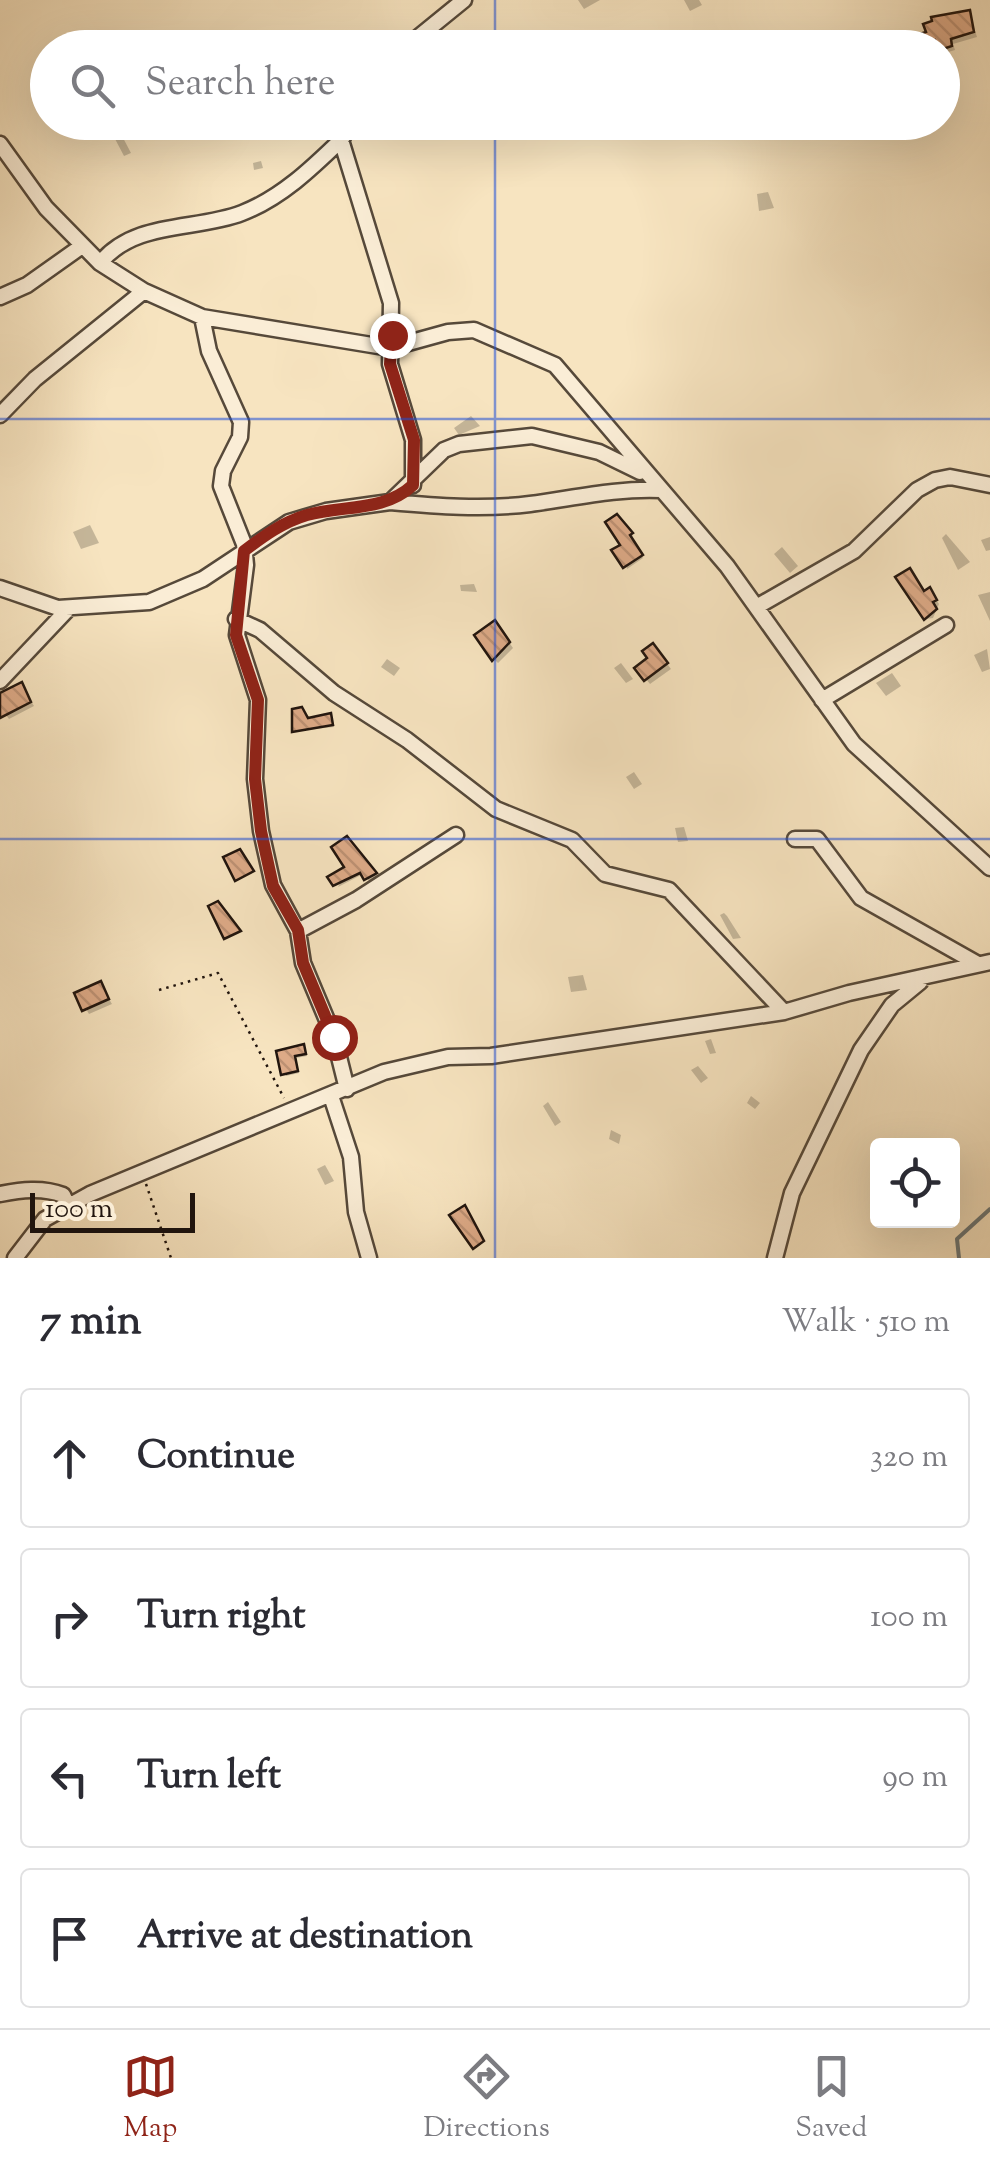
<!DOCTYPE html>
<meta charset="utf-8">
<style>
body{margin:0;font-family:"Sorts Mill Goudy",serif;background:#f7f7f7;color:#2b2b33}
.controls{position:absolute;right:30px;bottom:30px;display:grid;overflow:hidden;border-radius:10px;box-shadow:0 10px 40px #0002}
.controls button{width:90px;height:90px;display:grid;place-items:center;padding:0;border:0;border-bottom:2px solid #e1e1e2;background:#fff;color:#2b2b33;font:50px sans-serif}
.scale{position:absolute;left:30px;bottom:25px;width:165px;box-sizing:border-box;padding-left:10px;border:5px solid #21150e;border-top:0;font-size:28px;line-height:35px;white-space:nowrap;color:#21150e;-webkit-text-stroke:8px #faedd6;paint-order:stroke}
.stop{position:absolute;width:30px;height:30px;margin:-22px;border:8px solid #8f2418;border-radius:50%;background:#fff}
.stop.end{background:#8f2418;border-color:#fff;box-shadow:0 2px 10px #0008}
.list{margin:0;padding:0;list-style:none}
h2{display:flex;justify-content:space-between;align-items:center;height:130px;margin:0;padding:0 40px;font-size:42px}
h2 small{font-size:32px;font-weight:400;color:#7c7c81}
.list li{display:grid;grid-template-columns:65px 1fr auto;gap:30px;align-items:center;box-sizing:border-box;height:140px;margin:0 20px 20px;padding:0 20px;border:2px solid #e1e1e2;border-radius:10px}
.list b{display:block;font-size:38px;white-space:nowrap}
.list em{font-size:32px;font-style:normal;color:#7c7c81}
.icon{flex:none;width:55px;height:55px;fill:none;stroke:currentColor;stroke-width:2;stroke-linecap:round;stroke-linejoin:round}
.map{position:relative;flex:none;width:990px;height:1258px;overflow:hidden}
.search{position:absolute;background:#fff;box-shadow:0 10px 40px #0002;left:30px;right:30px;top:30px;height:110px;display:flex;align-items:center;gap:25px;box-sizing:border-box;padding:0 35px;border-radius:55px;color:#7c7c81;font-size:38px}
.sheet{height:770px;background:#fff}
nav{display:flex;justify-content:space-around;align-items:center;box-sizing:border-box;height:140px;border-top:2px solid #e1e1e2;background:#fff;font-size:28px;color:#7c7c81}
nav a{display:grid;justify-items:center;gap:5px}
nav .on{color:#8f2418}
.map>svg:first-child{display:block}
</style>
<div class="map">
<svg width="990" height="1258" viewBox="0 0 990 1258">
<defs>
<pattern id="building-back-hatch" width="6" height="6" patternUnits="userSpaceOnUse" patternTransform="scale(2.5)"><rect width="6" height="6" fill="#ddaa87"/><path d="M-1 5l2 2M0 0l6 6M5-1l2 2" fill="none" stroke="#bd9173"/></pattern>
</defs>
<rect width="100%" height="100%" fill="#f7e4c0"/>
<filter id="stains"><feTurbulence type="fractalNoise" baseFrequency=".002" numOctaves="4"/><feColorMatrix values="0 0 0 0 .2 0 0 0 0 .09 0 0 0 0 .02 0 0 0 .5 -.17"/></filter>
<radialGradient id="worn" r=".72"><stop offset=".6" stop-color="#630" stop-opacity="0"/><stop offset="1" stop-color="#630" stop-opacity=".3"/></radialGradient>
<path fill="#0003" d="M578,0H600L584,9Z
M684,0H699L702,5L690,11Z
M969,12L977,37L953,44L955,50L945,53L939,45L929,47L924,43Z
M121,134L131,153L124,156L114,137Z
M261,161L263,168L254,170L253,163Z
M768,192L774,208L759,211L757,194Z
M471,416L480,426L459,435L454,428Z
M616,517L633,536L630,538L643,558L627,569Z
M90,525L99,543L81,549L73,532Z
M946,534L970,562L958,570L942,538Z
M990,537V550L986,551L981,540Z
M782,547L798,566L790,573L774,554Z
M899,578L924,594L932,593L939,604L933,618L926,619Z
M474,584L477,592L461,591L460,585Z
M990,592V621L978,595Z
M499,628L513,648L498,663L494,659Z
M987,649L990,669L982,672L974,655Z
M657,650L671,669L650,684L646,679Z
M387,659L400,668L394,676L381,667Z
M621,663L633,679L626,683L614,668Z
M892,673L901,686L886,696L876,683Z
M21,685L34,706L9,719L0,707V696Z
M330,716L334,727L294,731L308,721Z
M634,772L642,784L634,789L626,777Z
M684,827L688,841L678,842L675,828Z
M347,840L377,876L369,881L363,874L338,887L348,868Z
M724,913L727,916L741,938L733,939L720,915Z
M583,975L587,990L571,992L568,977Z
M100,984L112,1004L89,1014L77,994Z
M711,1039L716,1053L710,1054L705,1041Z
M303,1047L307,1056L296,1058L299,1073L286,1076L279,1053Z
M698,1066L708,1078L701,1083L691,1070Z
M751,1096L760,1103L755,1109L747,1103Z
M548,1102L561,1122L555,1126L543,1106Z
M611,1130L621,1135L619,1144L609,1139Z
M325,1165L334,1181L325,1185L317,1169Z"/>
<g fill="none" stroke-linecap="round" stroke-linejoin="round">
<path stroke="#6e7978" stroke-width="4" d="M959,1258L957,1239L990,1209"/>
</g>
<path fill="url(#building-back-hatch)" stroke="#21150e" stroke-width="2.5" d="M970,10L974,32L951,39L952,46L946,48H937L935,40L922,44L919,34L926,32L923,24L932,21L931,17Z
M617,514L633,533L630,535L643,555L623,568L611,550L620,545L605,522Z
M910,568L924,591L930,587L937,600L933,602L937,609L924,620L895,577Z
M495,620L510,642L492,661L474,635Z
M653,643L668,663L644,681L634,668L647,658L642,651Z
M22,682L31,702L0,718V693Z
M302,707L308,718L331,713L333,725L292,732V709Z
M347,836L377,873L364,880L360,873L333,886L327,877L344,867L331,847Z
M240,849L254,871L235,881L223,857Z
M218,901L241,931L224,939L208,906Z
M101,981L109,999L82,1011L74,993Z
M304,1044L306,1054L295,1056L298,1071L281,1075L276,1051Z
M465,1205L484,1241L473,1249L449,1215Z"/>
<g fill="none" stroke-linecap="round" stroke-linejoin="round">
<defs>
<path id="minor" d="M405,48L464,0
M352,122L341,140L391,303L390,364L413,440V485
M0,144L46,208L100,263L144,291L202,317L390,348L448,332L474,330L555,365L727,566L854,744L990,868
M100,263C135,220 196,231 242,213C281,198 312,168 341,140
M0,297L27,285L82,246
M202,317L209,351L241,422L240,437L223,471L221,486L244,544L246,565L237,635L258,700L255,779L261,831L273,885L298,931L303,963L334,1037L347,1089
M0,415L35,379L144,291
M390,502C436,506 483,510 530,504C575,498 616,488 661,490
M0,588L58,608L149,602L203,579L289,522L326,511L390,502L444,450L459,444L532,436L599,452L640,472
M758,606L854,551L917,490L935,480L950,477L990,485
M236,619L260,630L334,693L407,740L496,809L572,840L605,874L669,890L784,1012
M0,681L69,608
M822,700L946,625
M795,839H817L861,898L978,964
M298,931L356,900L456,835
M331,1096L351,1157L356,1212L369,1258
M0,1194C21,1190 42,1187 63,1195L68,1206
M15,1258L45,1219L90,1194L384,1072L448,1057L491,1056L784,1012L849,993L990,962
M775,1258L792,1193L861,1050L892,1005L920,982"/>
</defs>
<use href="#minor" stroke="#56493a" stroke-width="19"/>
<path stroke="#21150e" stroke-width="2.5" stroke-dasharray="2.5 5" stroke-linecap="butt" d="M159,990L218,973L284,1098
M146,1184L171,1258"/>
<use href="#minor" stroke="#faedd6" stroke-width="14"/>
</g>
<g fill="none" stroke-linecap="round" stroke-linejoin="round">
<path stroke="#8f2418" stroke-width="12" d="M334,1037L303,963L298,930L273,886L261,831L255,779L258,700L236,635L244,551C264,536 283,522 307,515C344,505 384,512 413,485L414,440L390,364L392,335"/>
</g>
<path fill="none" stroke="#1d4ed8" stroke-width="2.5" stroke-opacity="0.55" d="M495,0V48M495,122V1258M0,419H990M0,839H990"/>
<rect width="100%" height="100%" filter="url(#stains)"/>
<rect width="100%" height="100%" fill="url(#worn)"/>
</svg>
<div class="controls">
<button><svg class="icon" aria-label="locate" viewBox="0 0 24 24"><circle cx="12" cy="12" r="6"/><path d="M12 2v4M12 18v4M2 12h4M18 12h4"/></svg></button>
</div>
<div class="scale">100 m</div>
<div class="stop" style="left:334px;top:1037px"></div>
<div class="stop end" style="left:392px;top:335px"></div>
<div class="search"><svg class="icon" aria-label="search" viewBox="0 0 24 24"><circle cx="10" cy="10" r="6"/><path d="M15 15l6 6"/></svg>Search here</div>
</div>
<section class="sheet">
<h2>7 min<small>Walk · 510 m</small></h2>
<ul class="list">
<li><svg class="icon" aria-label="ahead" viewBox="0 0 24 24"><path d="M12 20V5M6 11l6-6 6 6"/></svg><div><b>Continue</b></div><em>320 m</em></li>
<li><svg class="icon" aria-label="right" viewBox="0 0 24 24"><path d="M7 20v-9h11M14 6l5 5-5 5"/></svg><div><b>Turn right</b></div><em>100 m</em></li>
<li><svg class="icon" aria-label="left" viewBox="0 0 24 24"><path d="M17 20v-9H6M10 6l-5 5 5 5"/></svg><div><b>Turn left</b></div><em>90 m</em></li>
<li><svg class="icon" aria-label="arrive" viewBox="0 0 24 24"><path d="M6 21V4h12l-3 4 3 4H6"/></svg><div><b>Arrive at destination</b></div></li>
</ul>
</section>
<nav>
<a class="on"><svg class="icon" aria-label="map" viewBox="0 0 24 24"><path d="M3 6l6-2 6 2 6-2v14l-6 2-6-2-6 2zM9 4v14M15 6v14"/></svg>Map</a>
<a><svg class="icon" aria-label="directions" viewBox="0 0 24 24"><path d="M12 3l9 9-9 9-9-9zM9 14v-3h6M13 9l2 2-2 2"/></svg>Directions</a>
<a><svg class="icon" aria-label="saved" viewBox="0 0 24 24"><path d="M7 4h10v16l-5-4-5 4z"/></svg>Saved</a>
</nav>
